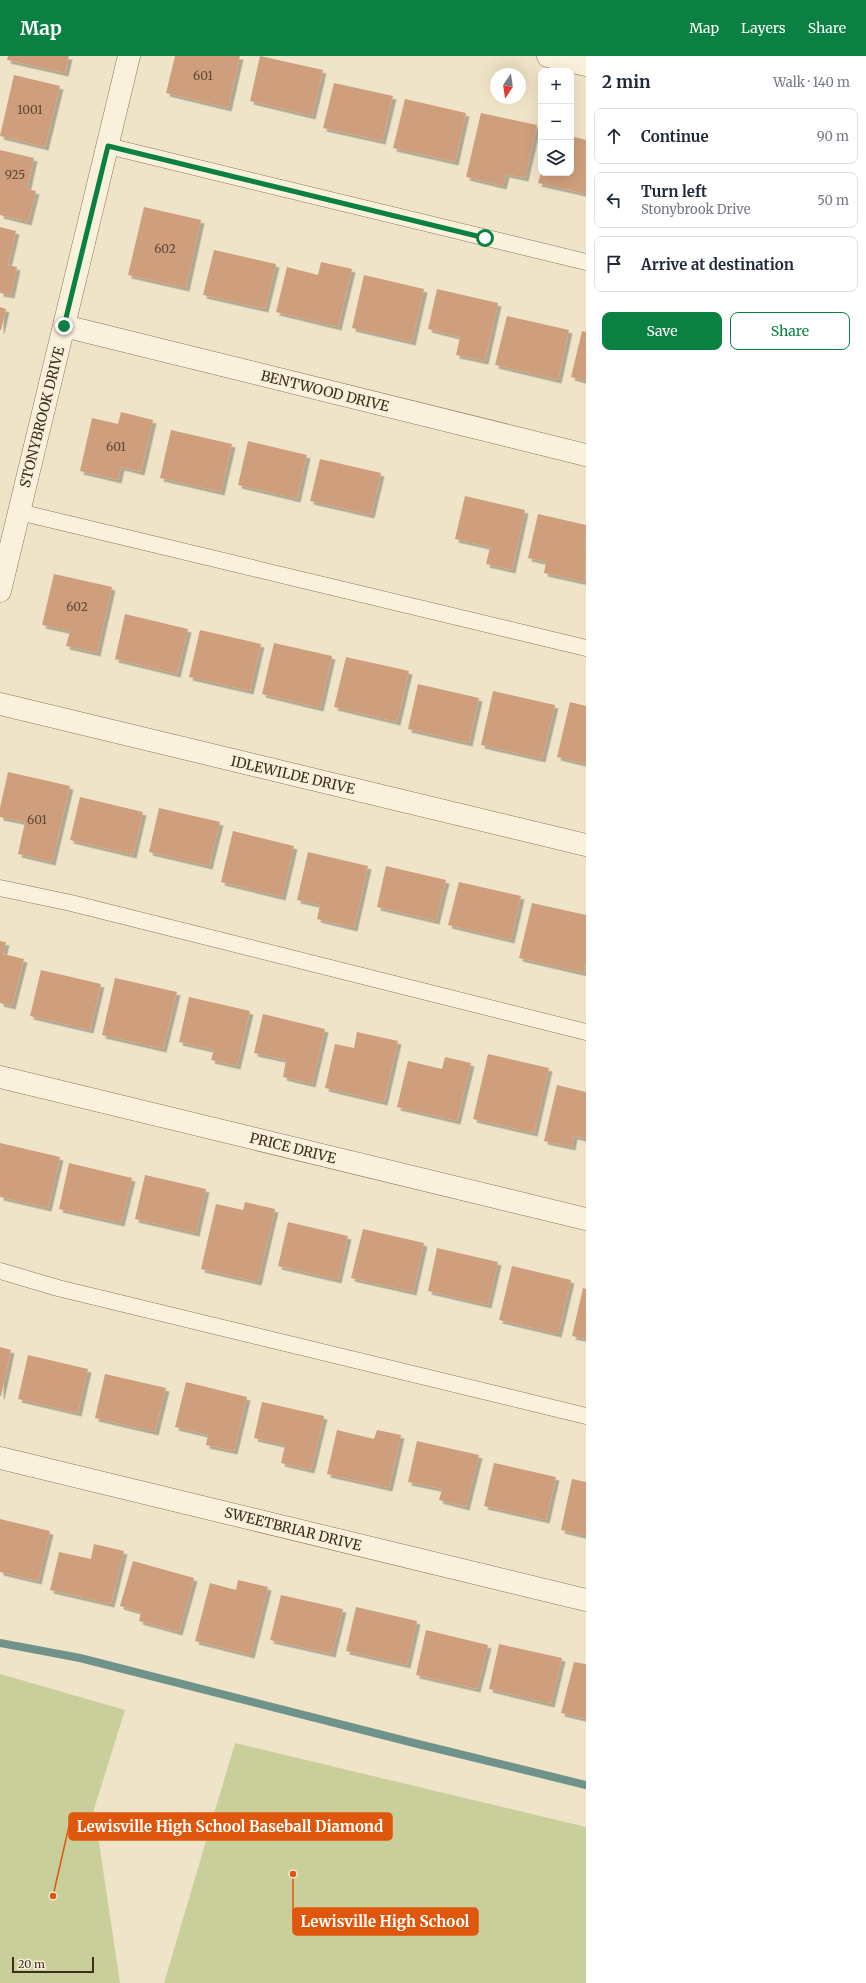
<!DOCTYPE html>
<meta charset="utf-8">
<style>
body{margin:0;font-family:Merriweather,serif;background:#f6f6f7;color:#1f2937}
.controls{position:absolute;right:12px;top:12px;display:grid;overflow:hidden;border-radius:8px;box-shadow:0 4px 16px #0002}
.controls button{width:36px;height:36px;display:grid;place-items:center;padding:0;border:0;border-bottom:1px solid #e0e1e3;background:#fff;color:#1f2937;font:20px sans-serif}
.compass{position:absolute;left:490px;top:12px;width:36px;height:36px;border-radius:50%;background:#fff;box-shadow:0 4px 16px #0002;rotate:193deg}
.scale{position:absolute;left:12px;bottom:10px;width:82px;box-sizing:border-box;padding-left:4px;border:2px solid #3d2e20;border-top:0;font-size:11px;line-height:14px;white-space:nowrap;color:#3d2e20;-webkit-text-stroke:3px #f7eed8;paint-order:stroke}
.stop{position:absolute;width:12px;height:12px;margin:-9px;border:3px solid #0b8043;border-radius:50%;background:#fff}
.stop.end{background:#0b8043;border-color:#fff;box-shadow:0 1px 4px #0008}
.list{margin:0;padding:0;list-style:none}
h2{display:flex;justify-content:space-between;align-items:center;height:52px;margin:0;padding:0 16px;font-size:17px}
h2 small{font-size:13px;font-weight:400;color:#747a83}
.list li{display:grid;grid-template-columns:26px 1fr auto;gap:12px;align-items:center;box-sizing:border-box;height:56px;margin:0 8px 8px;padding:0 8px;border:1px solid #e0e1e3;border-radius:8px}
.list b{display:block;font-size:15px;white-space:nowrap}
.list p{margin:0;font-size:13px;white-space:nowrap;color:#747a83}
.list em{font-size:13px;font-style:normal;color:#747a83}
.actions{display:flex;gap:8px;padding:12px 16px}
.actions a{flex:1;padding:9px 0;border:1px solid #0b8043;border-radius:8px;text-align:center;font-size:14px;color:#0b8043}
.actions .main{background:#0b8043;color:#fff}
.icon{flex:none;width:22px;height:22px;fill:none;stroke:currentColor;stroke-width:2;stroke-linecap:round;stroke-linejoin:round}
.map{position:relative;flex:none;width:586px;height:1927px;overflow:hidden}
header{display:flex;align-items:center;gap:24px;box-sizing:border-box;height:56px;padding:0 20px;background:#0b8043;color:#fff}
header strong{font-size:19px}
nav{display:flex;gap:22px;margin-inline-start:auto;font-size:14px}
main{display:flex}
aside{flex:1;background:#fff}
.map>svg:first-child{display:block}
</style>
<header>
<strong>Map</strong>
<nav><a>Map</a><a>Layers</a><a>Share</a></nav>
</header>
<main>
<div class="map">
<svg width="586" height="1927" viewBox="0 0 586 1927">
<defs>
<filter id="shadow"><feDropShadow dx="3.5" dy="3.5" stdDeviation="0" flood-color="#0004"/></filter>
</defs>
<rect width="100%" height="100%" fill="#f0e4c8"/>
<path fill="#c9cf9b" d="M0,1618L125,1654L94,1753L120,1927H0Z
M235,1687L586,1771V1927H164Z"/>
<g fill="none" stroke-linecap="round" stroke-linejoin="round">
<path stroke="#6f938a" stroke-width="8" d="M0,1587L80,1602L414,1687L586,1729"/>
</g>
<path fill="#cf9f7d" filter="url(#shadow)" d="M8,0H69L65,17L7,4Z
M175,0H240L228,52L166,37Z
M260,0L323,14L312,60L250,45Z
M14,19L60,30L45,91L0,80Z
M334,27L393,40L382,85L323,72Z
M405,43L466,57L455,106L393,92Z
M481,57L537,69L525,122L506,118L503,130L466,121Z
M571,80L586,84V138L538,127L541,117H571Z
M0,94L34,102L27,133L36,135L28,166L0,159Z
M144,151L201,164L186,232L128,219Z
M0,171L16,175L8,209L17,211L11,239L0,237Z
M214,194L276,208L265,253L203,239Z
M321,206L352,213L338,271L276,256L287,211L318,219Z
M364,219L424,233L412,286L352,272Z
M437,233L498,247L485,305L456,299L460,281L428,273Z
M0,251L6,253L1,274H0Z
M507,260L569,274L558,324L495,309Z
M582,275L586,276V325L571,321Z
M121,356L153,364L141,416L121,411L118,424L80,415L92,362L118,368Z
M171,374L232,388L221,436L160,422Z
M248,385L307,399L297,443L238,429Z
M320,403L381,417L371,459L310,445Z
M465,440L525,454L512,514L486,508L490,491L455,483Z
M538,458L586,469L585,526L544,517L546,506L528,502Z
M54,518L112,531L97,597L66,590L70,575L42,569Z
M125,558L188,573L177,618L115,603Z
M200,574L261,588L250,635L189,621Z
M274,587L332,600L320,652L262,638Z
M346,601L409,615L397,666L334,651Z
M418,628L479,642L469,687L408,673Z
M493,635L555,649L542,703L481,689Z
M570,646L586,650V708L557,701Z
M8,716L70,730L52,806L18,798L25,766L0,761V752Z
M80,741L143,756L133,799L70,784Z
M159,752L220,766L209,810L149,796Z
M233,775L294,790L282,841L221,826Z
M308,796L368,810L354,872L317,863L320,849L297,844Z
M386,810L446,824L436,865L377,851Z
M459,826L521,840L511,884L448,869Z
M532,847L586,859V907L584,917L519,902Z
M0,885L6,886L3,898L24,903L12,950L0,947Z
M41,914L101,928L90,974L30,960Z
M115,922L177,936L163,993L102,979Z
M189,941L250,955L237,1010L211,1004L214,994L179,986Z
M263,958L325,973L312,1028L283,1021L286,1004L254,997Z
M357,976L398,985L384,1046L325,1032L335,988L354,992Z
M488,998L549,1012L534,1077L473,1063Z
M445,1001L471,1007L457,1065L397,1051L408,1005L442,1013Z
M557,1029L586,1036V1083L574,1080L572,1091L544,1085Z
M0,1087L60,1101L48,1152L0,1141Z
M69,1107L132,1122L121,1167L59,1153Z
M145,1119L206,1133L196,1177L135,1163Z
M245,1146L275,1153L258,1226L201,1213L216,1148L243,1154Z
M288,1166L348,1180L338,1224L278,1210Z
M363,1173L424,1187L413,1236L351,1222Z
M437,1192L498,1206L488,1249L428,1235Z
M512,1210L571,1224L558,1278L499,1264Z
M583,1232L586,1233V1283L572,1280Z
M0,1291L11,1294L1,1340H0Z
M28,1299L88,1313L78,1357L18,1343Z
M105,1318L166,1332L155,1376L95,1362Z
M186,1326L247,1341L234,1395L206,1389L208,1379L175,1371Z
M262,1346L324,1360L311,1414L281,1407L285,1389L254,1382Z
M337,1374L374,1383L377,1374L401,1379L389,1432L327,1418Z
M417,1385L479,1399L466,1451L439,1444L442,1433L408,1426Z
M494,1407L556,1421L546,1464L484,1450Z
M572,1423L586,1426V1480L561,1474Z
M0,1463L50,1475L38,1525L0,1516Z
M94,1488L124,1495L111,1548L50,1534L59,1496L91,1503Z
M133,1505L194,1522L179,1576L139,1565L141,1556L120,1550Z
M238,1524L268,1531L251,1599L195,1585L210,1527L236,1534Z
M281,1539L343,1553L332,1598L270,1584Z
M356,1551L417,1565L407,1609L346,1595Z
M426,1574L488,1589L477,1633L416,1619Z
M499,1588L562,1602L551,1648L489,1633Z
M574,1606L586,1608V1663L561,1657Z"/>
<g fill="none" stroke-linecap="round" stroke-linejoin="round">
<defs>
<path id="lane" d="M108,90L586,206
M19,456L586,592
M0,832L71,847L586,976
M0,1215L58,1232L586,1360"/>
<path id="street" d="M548,0L586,9
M64,270L586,399
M0,535L129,0
M0,648L586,789
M0,1021L586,1163
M0,1402L586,1544"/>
</defs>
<use href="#lane" stroke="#8d765c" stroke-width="17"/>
<use href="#street" stroke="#8d765c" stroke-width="23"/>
<use href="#lane" stroke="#faf1dc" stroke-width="16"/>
<use href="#street" stroke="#faf1dc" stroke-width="22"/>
</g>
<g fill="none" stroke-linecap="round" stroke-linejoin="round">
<path stroke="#0b8043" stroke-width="5" d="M64,270L108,90L485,182"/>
</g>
<g text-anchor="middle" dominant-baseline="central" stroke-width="3" stroke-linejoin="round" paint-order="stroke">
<g font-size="12" fill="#624a37">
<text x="203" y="19">601</text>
<text x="30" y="53">1001</text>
<text x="15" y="118">925</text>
<text x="165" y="192">602</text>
<text x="116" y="390">601</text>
<text x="77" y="550">602</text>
<text x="37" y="763">601</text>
</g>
<g font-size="14" fill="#3d2e20" stroke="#f7eed8">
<text transform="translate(325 335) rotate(14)">BENTWOOD DRIVE</text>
<text transform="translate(42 361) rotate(-76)">STONYBROOK DRIVE</text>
<text transform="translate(293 719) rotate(13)">IDLEWILDE DRIVE</text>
<text transform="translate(293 1092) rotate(14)">PRICE DRIVE</text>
<text transform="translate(293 1473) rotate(14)">SWEETBRIAR DRIVE</text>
</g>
</g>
<path fill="none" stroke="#df570d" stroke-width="1.5" d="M53 1840L69 1770M293 1818L293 1866"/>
<g fill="#df570d" stroke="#f7eed8" stroke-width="1.5">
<circle cx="53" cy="1840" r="4"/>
<circle cx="293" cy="1818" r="4"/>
</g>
<g fill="#df570d" stroke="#df570d" stroke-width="1.5">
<rect x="69" y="1757" width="323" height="27" rx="4"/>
<rect x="293" y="1852" width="185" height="27" rx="4"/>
</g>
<g font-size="15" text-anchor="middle" font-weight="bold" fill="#fff">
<text x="230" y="1776">Lewisville High School Baseball Diamond</text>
<text x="385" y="1871">Lewisville High School</text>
</g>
</svg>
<div class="controls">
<button>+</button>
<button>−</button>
<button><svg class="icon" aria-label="layers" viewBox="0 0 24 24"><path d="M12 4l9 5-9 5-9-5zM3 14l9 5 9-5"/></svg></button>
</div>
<svg class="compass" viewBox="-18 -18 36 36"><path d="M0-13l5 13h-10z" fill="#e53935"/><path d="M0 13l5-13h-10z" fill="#747a83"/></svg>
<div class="scale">20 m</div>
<div class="stop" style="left:485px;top:182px"></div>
<div class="stop end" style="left:64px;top:270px"></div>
</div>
<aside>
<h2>2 min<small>Walk · 140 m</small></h2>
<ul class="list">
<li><svg class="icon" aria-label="ahead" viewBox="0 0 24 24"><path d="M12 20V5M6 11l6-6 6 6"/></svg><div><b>Continue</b></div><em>90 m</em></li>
<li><svg class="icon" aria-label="left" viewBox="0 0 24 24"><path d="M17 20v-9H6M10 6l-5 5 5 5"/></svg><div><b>Turn left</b><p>Stonybrook Drive</p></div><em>50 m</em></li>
<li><svg class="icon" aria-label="arrive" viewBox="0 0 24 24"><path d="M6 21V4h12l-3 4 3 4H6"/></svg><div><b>Arrive at destination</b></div></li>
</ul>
<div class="actions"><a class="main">Save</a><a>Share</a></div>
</aside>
</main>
